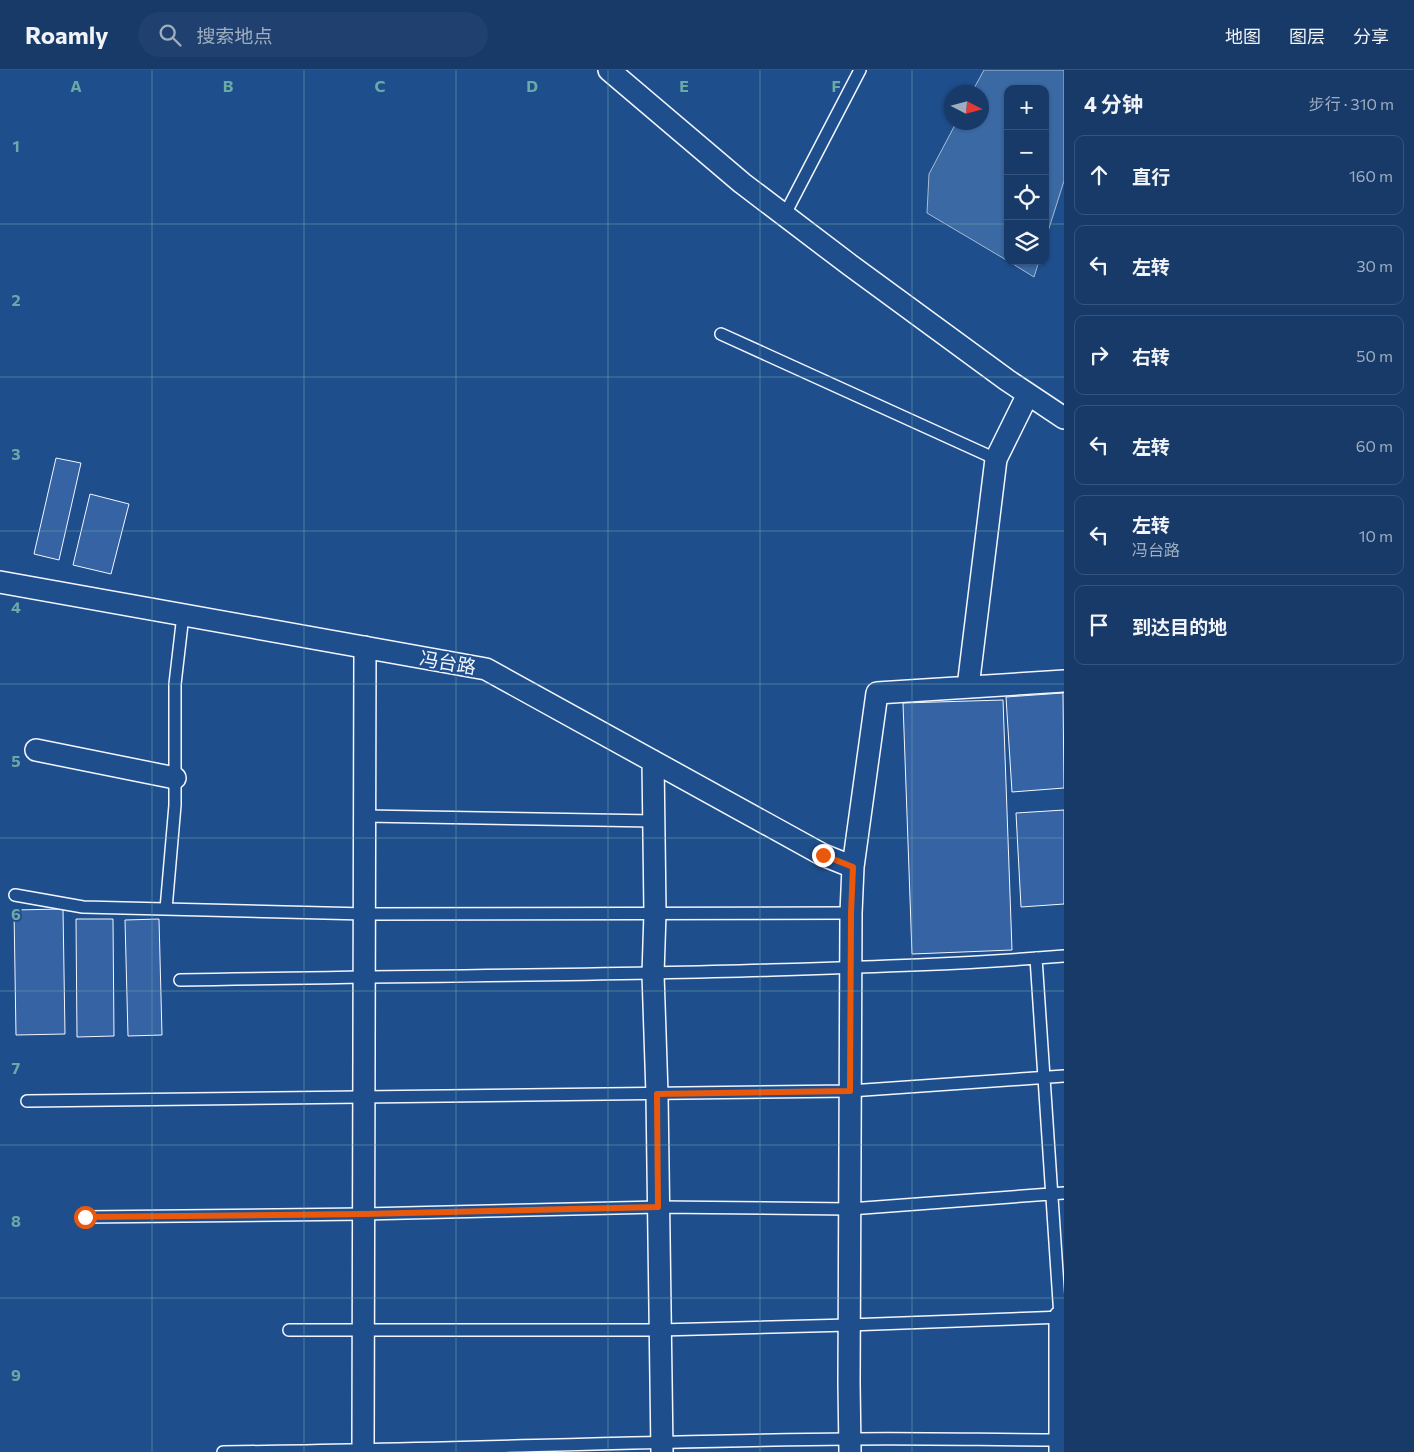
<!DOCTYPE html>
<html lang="zh">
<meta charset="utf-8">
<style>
body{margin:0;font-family:Commissioner,"Noto Sans SC",sans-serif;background:#20416f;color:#f1f3f6}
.controls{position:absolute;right:15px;top:15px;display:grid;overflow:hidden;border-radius:10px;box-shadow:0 1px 4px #0004}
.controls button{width:45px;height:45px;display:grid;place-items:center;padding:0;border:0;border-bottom:1px solid #36547d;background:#173a69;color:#f1f3f6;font:25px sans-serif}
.compass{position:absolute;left:944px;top:15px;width:45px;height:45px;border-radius:50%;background:#173a69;box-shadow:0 1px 4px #0004;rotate:96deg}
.stop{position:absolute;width:15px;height:15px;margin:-11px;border:4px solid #ea580c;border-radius:50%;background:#fff}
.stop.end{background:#ea580c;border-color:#fff;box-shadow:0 1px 5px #0008}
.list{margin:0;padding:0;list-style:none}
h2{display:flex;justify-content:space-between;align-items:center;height:65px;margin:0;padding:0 20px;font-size:21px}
h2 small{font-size:16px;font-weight:400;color:#9eadc0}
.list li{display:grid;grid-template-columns:32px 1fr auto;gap:15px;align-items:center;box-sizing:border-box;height:80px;margin:0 10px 10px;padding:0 10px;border:1px solid #36547d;border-radius:10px}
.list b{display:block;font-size:19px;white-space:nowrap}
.list p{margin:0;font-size:16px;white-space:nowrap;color:#9eadc0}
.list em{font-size:16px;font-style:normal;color:#9eadc0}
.icon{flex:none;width:28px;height:28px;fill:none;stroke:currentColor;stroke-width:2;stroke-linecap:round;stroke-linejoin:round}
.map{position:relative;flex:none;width:1064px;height:1382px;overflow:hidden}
header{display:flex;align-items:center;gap:30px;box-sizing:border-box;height:70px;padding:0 25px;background:#173a69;border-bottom:1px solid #36547d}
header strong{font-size:24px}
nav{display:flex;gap:28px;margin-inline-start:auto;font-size:18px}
.search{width:350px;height:45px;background:#20416f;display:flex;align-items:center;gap:12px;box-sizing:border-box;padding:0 18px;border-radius:28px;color:#9eadc0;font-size:19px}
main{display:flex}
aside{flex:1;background:#173a69}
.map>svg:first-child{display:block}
</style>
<header>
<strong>Roamly</strong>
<div class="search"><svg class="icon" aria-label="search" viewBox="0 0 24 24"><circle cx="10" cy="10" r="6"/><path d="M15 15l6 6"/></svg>搜索地点</div>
<nav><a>地图</a><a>图层</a><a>分享</a></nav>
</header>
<main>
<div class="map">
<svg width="1064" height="1382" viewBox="0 0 1064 1382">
<rect width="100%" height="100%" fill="#1f4e8c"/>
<path fill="#3b69a3" stroke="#a8bbd7" d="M984,0H1064V111L1045,171V19H1008V191L927,143L929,104L956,53L982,52V22H972Z
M1008,191H1039L1034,207Z"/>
<path fill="#3563a3" stroke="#f2f6ff" d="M56,388L81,393L59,490L34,484Z
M90,424L129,434L111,504L73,495Z
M1063,623L1064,718L1012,722L1006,627Z
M1003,630L1012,880L912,884L903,633Z
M1064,740V834L1021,837L1016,743Z
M63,839L65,964L16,965L14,840Z
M76,849H113L114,966L77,967Z
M159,849L162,965L128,966L125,850Z"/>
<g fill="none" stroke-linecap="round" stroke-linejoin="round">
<defs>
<path id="lane" d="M784,146L860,0
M721,264L996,389
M365,746L654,751
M15,825L83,837L365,844L851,843
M166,839L175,735V614L183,545
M1036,888L1060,1247
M180,910C377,906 574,906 771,900C869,897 967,894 1064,886
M27,1031L850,1021L1064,1006
M85,1147L364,1144L658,1137L850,1139L1064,1123
M289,1260H660L849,1255L1064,1247
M223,1382C432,1380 640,1371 848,1369C920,1368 992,1370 1064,1370"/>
<path id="street" d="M609,0L742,113L850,195L1007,310L1064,348
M0,512L486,599L823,785L853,797
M968,617L996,389L1028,324
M36,680L175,708
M653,691L655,843L653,904L657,1024L662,1382
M1060,1247V1382
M363,1382L365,577
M850,1382L849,1313L851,843L853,797L877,623L1064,611"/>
</defs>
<use href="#lane" stroke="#f2f6ff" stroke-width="14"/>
<use href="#street" stroke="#f2f6ff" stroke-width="24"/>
<use href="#lane" stroke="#1f4e8c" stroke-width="11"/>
<use href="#street" stroke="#1f4e8c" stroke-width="21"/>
</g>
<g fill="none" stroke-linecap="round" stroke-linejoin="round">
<path stroke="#ea580c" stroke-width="6" d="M85,1147L364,1144L658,1137L657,1024L850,1021L851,843L853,797L823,785"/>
</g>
<path fill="none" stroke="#6aa9a8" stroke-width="1" stroke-opacity="0.55" d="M152,0V1382M304,0V1382M456,0V1382M608,0V1382M760,0V1382M912,0V1382M0,154H1008M1045,154H1064M0,307H1064M0,461H1064M0,614H1064M0,768H1064M0,921H1064M0,1075H1064M0,1228H1064"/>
<g text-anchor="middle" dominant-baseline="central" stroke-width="4" stroke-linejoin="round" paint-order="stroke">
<g font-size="19" fill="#f2f6ff" stroke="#1f4e8c">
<text transform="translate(448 592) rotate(10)">冯台路</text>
</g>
</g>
<g font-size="16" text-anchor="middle" font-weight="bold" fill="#6aa9a8" stroke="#1f4e8c" stroke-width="4" stroke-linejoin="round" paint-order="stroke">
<text x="76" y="22">A</text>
<text x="228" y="22">B</text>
<text x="380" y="22">C</text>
<text x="532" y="22">D</text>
<text x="684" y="22">E</text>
<text x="836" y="22">F</text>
<text x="16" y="82">1</text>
<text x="16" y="236">2</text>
<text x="16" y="390">3</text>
<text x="16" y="543">4</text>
<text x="16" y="697">5</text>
<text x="16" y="850">6</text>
<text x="16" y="1004">7</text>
<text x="16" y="1157">8</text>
<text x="16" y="1311">9</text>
</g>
</svg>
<div class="controls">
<button>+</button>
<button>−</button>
<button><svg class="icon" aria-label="locate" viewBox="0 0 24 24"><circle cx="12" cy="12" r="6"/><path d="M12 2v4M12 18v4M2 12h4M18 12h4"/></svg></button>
<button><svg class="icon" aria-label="layers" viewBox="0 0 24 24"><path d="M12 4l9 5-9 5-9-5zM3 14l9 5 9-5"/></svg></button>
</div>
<svg class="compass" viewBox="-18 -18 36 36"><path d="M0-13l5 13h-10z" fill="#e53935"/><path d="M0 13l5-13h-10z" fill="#9eadc0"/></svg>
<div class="stop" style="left:85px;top:1147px"></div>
<div class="stop end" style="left:823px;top:785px"></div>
</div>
<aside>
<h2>4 分钟<small>步行 · 310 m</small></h2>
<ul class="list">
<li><svg class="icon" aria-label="ahead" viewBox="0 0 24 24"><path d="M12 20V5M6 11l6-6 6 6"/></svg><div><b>直行</b></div><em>160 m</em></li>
<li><svg class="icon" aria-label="left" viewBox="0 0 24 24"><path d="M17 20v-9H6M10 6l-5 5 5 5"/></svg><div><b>左转</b></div><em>30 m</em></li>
<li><svg class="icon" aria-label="right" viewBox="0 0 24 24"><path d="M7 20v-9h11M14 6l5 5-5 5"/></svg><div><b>右转</b></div><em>50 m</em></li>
<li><svg class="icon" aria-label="left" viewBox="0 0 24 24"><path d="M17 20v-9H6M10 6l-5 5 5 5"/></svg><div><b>左转</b></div><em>60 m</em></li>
<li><svg class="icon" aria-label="left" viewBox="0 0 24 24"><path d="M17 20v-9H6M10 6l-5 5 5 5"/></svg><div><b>左转</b><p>冯台路</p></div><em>10 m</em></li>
<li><svg class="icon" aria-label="arrive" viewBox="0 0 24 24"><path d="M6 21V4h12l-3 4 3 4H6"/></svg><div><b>到达目的地</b></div></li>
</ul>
</aside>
</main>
